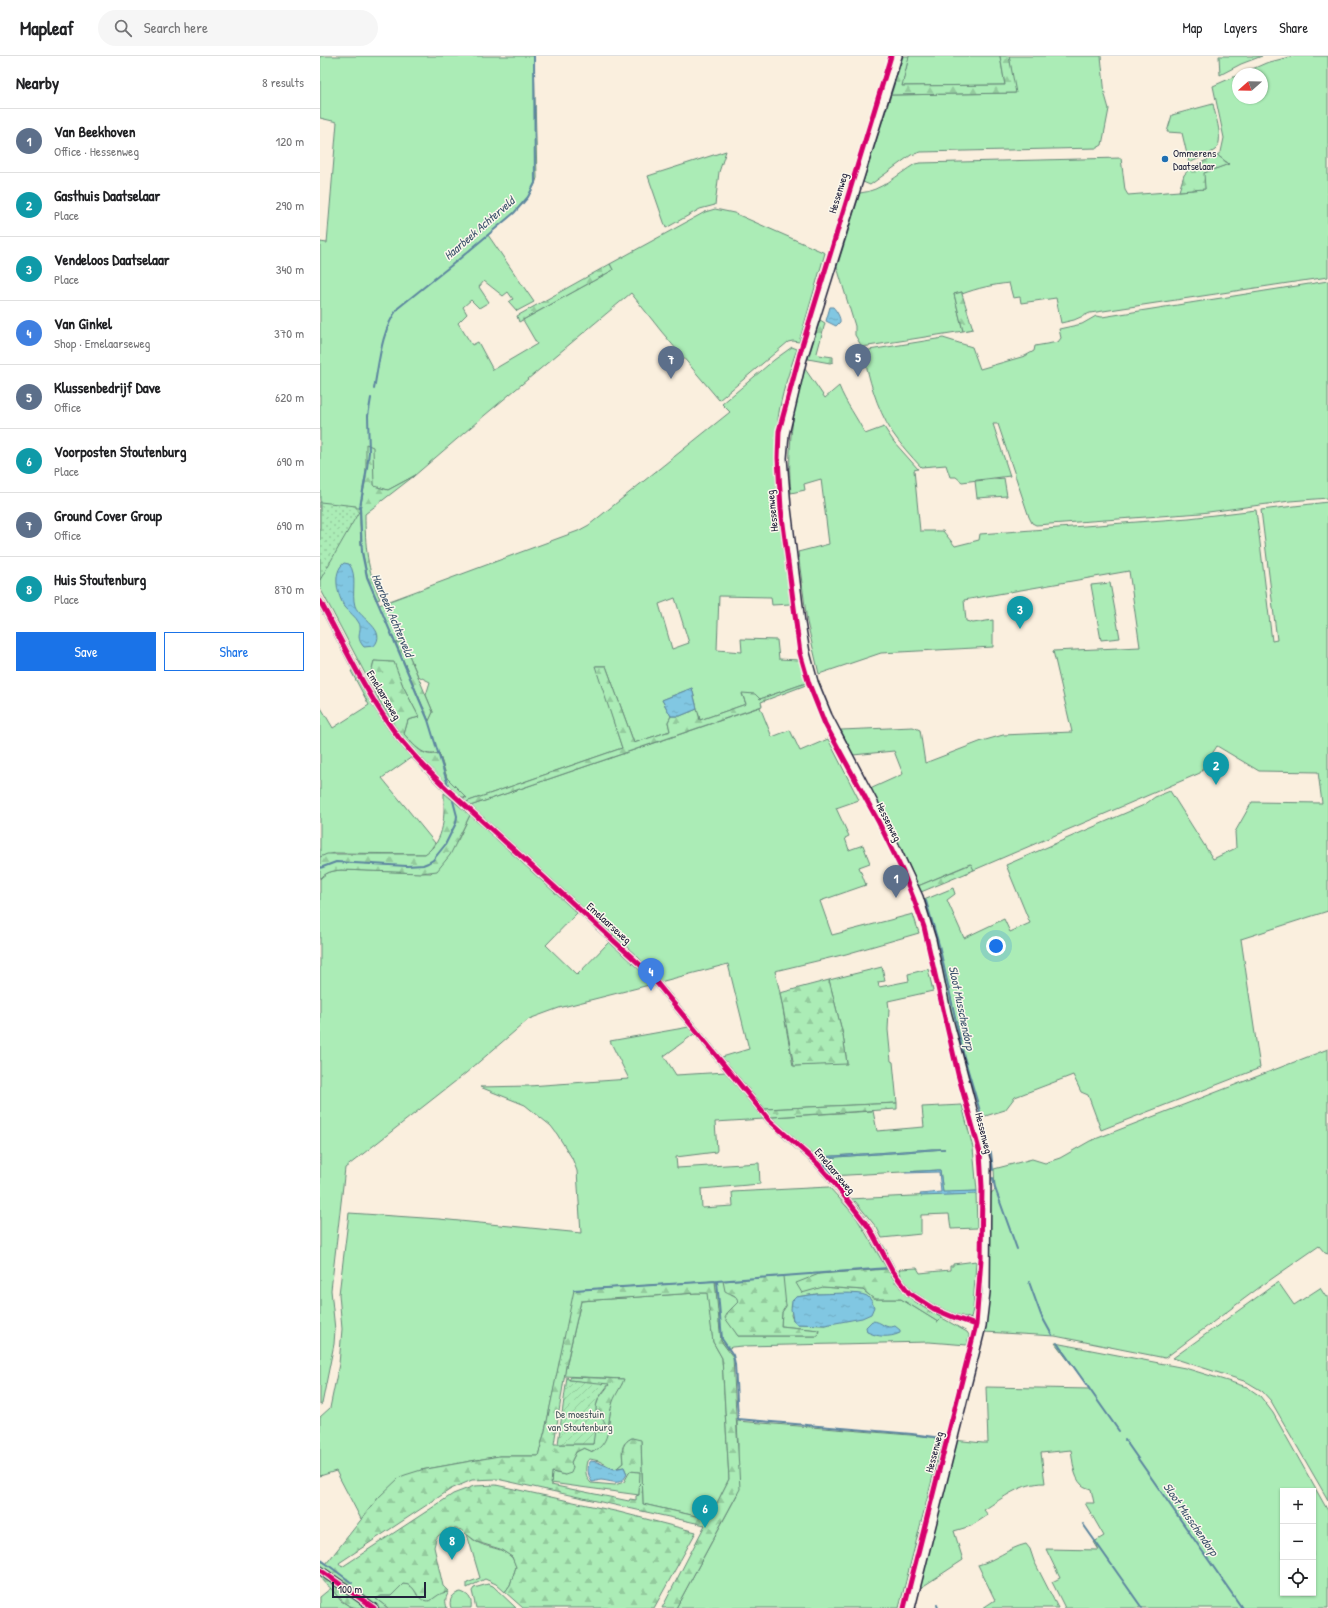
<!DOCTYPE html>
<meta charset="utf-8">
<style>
body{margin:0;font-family:"Patrick Hand",sans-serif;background:#f6f6f6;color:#202124}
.controls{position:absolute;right:12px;bottom:12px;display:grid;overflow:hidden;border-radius:0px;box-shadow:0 1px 3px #0004}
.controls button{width:36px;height:36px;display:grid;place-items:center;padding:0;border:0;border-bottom:1px solid #e0e0e0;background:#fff;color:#202124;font:20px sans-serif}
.compass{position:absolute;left:912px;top:12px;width:36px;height:36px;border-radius:50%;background:#fff;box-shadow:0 1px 3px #0004;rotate:250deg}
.scale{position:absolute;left:12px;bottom:10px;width:94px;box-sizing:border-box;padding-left:4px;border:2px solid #22223b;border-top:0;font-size:11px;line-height:14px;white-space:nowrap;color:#22223b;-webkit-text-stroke:3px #fbf7ec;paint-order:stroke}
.you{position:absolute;left:676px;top:890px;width:14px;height:14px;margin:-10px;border:3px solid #fff;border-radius:50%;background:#1a73e8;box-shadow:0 0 0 6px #1a73e833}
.badge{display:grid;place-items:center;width:26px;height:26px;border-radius:50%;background:#1a73e8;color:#fff;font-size:13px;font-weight:700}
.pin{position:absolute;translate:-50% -33px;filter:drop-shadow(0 1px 2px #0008)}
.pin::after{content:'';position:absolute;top:21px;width:14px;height:12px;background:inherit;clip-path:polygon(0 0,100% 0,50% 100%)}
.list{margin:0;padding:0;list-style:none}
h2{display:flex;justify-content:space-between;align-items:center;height:52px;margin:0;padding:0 16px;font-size:17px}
h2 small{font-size:13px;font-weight:400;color:#757577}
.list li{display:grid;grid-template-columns:26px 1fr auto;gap:12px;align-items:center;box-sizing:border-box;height:64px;padding:0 16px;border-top:1px solid #e0e0e0}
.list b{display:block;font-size:15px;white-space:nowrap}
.list p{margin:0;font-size:13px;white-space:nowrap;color:#757577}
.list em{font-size:13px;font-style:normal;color:#757577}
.actions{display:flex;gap:8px;padding:12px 16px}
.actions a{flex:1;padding:9px 0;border:1px solid #1a73e8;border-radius:0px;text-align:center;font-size:14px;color:#1a73e8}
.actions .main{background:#1a73e8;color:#fff}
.icon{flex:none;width:22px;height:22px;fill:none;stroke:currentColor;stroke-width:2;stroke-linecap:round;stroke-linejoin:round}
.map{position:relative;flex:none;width:1008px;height:1552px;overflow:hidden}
header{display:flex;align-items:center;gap:24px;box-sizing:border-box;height:56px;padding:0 20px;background:#fff;border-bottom:1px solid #e0e0e0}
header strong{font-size:19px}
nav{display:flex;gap:22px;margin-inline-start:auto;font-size:14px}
.search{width:280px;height:36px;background:#f6f6f6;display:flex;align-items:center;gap:10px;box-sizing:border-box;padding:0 14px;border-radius:22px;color:#757577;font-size:15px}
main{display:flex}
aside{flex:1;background:#fff}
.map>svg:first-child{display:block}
</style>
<header>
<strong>Mapleaf</strong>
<div class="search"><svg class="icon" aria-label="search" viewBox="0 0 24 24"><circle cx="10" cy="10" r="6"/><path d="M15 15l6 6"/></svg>Search here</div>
<nav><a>Map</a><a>Layers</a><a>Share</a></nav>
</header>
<main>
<aside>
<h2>Nearby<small>8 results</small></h2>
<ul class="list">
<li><span class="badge" style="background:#5c6f8a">1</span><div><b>Van Beekhoven</b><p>Office · Hessenweg</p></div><em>120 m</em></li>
<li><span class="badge" style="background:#0f9aa8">2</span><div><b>Gasthuis Daatselaar</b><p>Place</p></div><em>290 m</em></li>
<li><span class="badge" style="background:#0f9aa8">3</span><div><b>Vendeloos Daatselaar</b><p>Place</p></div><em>340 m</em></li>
<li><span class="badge" style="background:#3f7fe0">4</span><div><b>Van Ginkel</b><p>Shop · Emelaarseweg</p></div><em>370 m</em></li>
<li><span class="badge" style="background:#5c6f8a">5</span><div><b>Klussenbedrijf Dave</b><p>Office</p></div><em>620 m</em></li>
<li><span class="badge" style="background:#0f9aa8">6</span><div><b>Voorposten Stoutenburg</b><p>Place</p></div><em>690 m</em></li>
<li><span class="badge" style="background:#5c6f8a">7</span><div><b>Ground Cover Group</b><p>Office</p></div><em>690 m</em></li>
<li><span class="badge" style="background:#0f9aa8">8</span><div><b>Huis Stoutenburg</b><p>Place</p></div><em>870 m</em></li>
</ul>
<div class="actions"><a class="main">Save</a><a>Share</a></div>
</aside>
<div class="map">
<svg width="1008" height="1552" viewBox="0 0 1008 1552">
<defs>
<pattern id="forest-firs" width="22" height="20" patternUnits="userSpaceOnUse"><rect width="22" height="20" fill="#abecb6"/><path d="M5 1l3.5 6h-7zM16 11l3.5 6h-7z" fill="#93ca9d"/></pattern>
<pattern id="park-dots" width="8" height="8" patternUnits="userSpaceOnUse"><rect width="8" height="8" fill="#abecb6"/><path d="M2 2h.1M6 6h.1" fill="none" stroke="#93ca9d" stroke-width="1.8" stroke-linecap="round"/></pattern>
<pattern id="garden-furrows" width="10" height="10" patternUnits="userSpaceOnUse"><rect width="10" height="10" fill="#abecb6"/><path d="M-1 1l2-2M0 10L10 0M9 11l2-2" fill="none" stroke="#93ca9d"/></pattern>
<pattern id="water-ripples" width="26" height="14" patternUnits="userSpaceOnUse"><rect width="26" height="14" fill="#81c7e2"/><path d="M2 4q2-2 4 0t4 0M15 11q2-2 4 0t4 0" fill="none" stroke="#6fabc3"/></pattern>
</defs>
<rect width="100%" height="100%" fill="#faefde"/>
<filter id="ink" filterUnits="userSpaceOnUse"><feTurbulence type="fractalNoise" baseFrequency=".025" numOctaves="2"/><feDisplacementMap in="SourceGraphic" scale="8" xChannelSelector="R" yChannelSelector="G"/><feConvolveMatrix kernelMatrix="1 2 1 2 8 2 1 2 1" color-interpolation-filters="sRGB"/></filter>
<g filter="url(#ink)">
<path fill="#abecb6" stroke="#668778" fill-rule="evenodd" d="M0,0H214L217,122C210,147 187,163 168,179L214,246L197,255L189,246L193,243L188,236L183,240L164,225L159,231L169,246L159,252L151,244L143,251L147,258L138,267L152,289L158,286L173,314L217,288L203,264L293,214L290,208L385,156L395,153L414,157L505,197L479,286L473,285L468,286L399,344L341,275L311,237L165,359L94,420L68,434L54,430L53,417L47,408C46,423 41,438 40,453C39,486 44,520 59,549L220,489L258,475L269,469L410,356L402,348L454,304L472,291L477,293C469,316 461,339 458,363C450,425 463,487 470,548L452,549L451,541L399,540L397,594L422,596L421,583L457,584L459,603L479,604L486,627L440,643L422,638L426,648L380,664L372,632L342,644L351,660L348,666L350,675L314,687L286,610H276L302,692L146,746L138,740L146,741L127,722L119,697C103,702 94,689 84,678L88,664L99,661L83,630L74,607L54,605L51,617L64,639L58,642L0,532V186L7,187L17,66L0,62ZM355,542L369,587L352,593L339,548ZM83,585L98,620L110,626L106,639L113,656L109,664Z
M589,0H680L685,29L582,30Z
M689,0H781L785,39L789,53L782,89L777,92L601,96L591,99L550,129L543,126L571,39L695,37Z
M899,0H942L921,8L900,19Z
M973,0H1008V221L770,257L754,264L741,267L736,242L701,247L700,241L693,242L689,227C672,229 658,232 642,238V236L634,238L643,275L542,291L535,279V270L531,257L517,211L540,137C561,135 577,119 595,108L600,107L801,102L805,134L808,139L885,133L883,117L909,108L897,99L901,96L904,82L893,30L918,19V42H942V18H921L946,7Z
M893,48C895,59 905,86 895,94C887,100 877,103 869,107L862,77L847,76L852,59Z
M406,95L399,116L395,149L380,153L346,172L328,120Z
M1008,225V442L970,445L881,457L716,469L712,467L709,461L678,368H673L690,420L642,426L636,421H630L626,409L601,411C591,400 580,388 572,376C556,351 549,323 543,295L623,282L652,291L660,313L705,300L714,295L715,290L738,286L741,282L739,273L762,268L776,260L782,261Z
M485,313L505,342L519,330C526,348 537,361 545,378L564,371L574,386L598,413L594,414L600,475H623L635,490L659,484L660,478L869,462L936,454L952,585L957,584L941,454L1008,446V855L921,883L940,1012L781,1074L768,1039L761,1036L753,1019L695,1041L685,1054L662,1061L647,1018L631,960L615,880L604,844L633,832L635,838L627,844L644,882L684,863L690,876L710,867L686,809L824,749L835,741L850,735L893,803L916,792L915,776L932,746L1002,747L998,716L939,715L897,690L880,717L654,814L650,808L598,830L578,785L550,733L583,718L574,695L533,699L521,674L593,671L600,674L605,707L662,685L683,679L752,676L733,595L820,591L809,515L644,544L646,565L653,567L673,564V591L561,597L499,618L487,566L478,496L509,488L501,423L484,428L485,434L471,437C467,396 472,352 485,313Z
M684,422L687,440L657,442L655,425Z
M790,527L800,582L781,584L771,529Z
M35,614L92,701L62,722L115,787L109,796L105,798L15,797L0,801V650L13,672L49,649L31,615Z
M440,651L452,681L470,674L480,695L508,683L539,744L516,752L529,780L525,782L529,794L543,789L550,807L539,811L546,829L500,845L512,879L593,858L599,877L526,898L455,915L460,937L473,1010L527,1007L523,979L509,924L562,911L565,925L558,926L559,931L589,925L588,918L608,913L613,935L568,945L569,953L568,974L571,1005L573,1006L577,1047L445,1053L402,1001L429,993L408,908L340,926L319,902L150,750Z
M150,759L257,857L226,889L257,919L289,886L323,917L333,928L239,952L209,963L146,1017L25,1112L11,1234L15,1274L14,1288L2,1348L0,1349V823C6,816 12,815 21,814L111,817L138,784Z
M369,971L374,978L344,1000L356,1019L406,1016L444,1063L395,1066L397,1094L396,1096L356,1101L357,1112L439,1107L440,1128L381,1133L382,1152L413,1150L412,1136L509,1131L536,1161L567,1213L499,1218L503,1231L543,1234L554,1243H581L618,1266L622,1262L647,1276L649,1279L647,1289L609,1286L423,1290L412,1291L407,1293L401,1285L400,1280L395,1225L255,1234L225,1375L218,1400H179L101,1414L59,1441L41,1463L16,1415L0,1420V1361L10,1352L19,1308L22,1273L19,1238L29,1157L119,1163L261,1177L257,1115L252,1102L237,1078L231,1070L205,1049L160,1031L209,1030L309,1023L290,985ZM411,1238L465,1244L466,1250L462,1256L461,1270L498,1274V1280H418L408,1264V1256L418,1246L417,1241ZM497,1238H534L546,1240L505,1269L482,1268H476L473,1264L471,1259L476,1241Z
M1008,993V1198L1005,1197L999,1190L940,1231L845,1302L735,1280L664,1276L669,1147L671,1137L675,1134L674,1113L712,1103L725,1107L740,1102L770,1085Z
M642,1049L653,1092L657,1135L623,1137L620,1114H618L510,1120L451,1061L553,1055L557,1075L604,1071L602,1051ZM612,1093H625L503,1102L511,1117L500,1101Z
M656,1137L657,1172L631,1173L629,1158L601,1159V1178L562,1182L557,1172L535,1145L534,1146L546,1162L568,1197H566L529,1143Z
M656,1205L653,1253L650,1266C628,1258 589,1241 579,1219H581L579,1214L580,1213L597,1212L600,1217L630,1214V1210H633V1208Z
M958,1226L974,1249L1000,1232L1006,1241L1008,1240V1444L951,1345L942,1335L927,1326L853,1302Z
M376,1237H388L393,1286L402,1302L409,1423L389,1463L323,1448L321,1385L312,1382C300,1388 302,1395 303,1407L297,1412L294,1413L279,1405L270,1403L267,1405C265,1413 265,1421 271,1427L295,1429L304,1426L310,1415L321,1416L319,1439L231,1427L232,1416L245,1419L256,1396L264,1392L273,1396L288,1373L291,1350L295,1339L302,1328L303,1323L244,1320L261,1245Z
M735,1287L865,1312L927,1331L940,1340L953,1357L1008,1455V1552H745L732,1526L740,1522L726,1493L779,1494L774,1486L784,1480L765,1447H774L771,1433C768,1432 764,1431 762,1429C753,1421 753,1404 751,1394L721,1397L725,1427C701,1427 684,1441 664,1454L668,1459L651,1470L634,1475L643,1504L599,1533L633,1384L663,1387H668L666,1331L770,1333ZM963,1435H993V1537H963Z
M417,1365L590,1379L612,1381L622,1385L579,1552H356L417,1439L418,1386Z
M147,1478C150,1481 153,1484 157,1486C171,1494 192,1491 196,1511L190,1529L185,1536L176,1528L165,1523L147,1532V1527L160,1522Z
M706,1488L710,1493L714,1505L738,1552H663L675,1544L658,1509C675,1505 688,1492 706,1488Z
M83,1528C91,1528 94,1532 97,1539L110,1545L121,1536H129C125,1542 125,1545 127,1552H68L56,1543L61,1540H71Z
M168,1528L173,1530L196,1552H156L152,1535L154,1532Z
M11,1532L21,1545L33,1552H0V1541Z
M141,1536C150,1539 152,1544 151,1552H131C128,1544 133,1537 141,1536Z"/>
<path fill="url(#forest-firs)" stroke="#668778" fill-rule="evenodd" d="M583,0H589L582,30L685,29L680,0H689L696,37L571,39Z
M897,99L909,108L884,117L885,133L859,135L864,119L870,112Z
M290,208L293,214L199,266L197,260Z
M642,236V238L653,273L643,275L634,238Z
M500,264L505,267L497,297L499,299L513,301V306L510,307L488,303Z
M46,388L53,391L54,430L68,434L94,420L45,458C45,489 47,514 60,543L56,544L48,523L41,488L40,453L46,422Z
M83,585L113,656L109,665L76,587Z
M54,605L74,606L83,630L99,661L88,664L84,678C94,689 103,703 119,697L127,722L147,742L138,740L101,704L80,679L58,642L64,639L51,617Z
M275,610H286L314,687L350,675L348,666L351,660H360L377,653L380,664L426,648L422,637L435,638L440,643L486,627V629L441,646L442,650L150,750L146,746L302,692Z
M124,737L150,759L130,799L117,815L102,817L21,814C12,815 6,816 0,823V801L7,798H105C126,784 124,759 124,737Z
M651,808L654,814L601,836L598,830Z
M509,924L523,979L527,1008L474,1010L460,937Z
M577,1047V1053L451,1061L445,1053Z
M567,1213C585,1241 593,1246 622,1262L618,1266L581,1243H554L543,1234L503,1231L482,1237L476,1227L499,1218Z
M463,1220L466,1250L462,1256L461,1270L499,1274L498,1280H418L405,1262L408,1256L418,1246C417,1238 411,1239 405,1235L403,1225Z
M395,1225L401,1285L413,1301L420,1433L356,1552H342L385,1469L177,1423L152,1424L131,1433L19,1507L22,1511L133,1438L154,1430L176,1429L299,1456L376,1476L334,1552H203L185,1536L190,1529L196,1511L192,1501L180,1493L157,1486L141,1474L130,1472L118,1480L116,1483L114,1491L123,1530L129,1536C117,1536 114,1545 107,1545C94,1544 98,1528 83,1528L71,1540H61L56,1543L68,1552H58L0,1511V1504L6,1508L59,1441L80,1421L85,1419L101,1414L179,1400H218L225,1375L254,1234ZM376,1237H387L393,1286L402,1302L409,1423L389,1463L323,1448L321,1384L312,1382C301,1387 302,1396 303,1407L297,1412L304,1411L307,1418L310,1415L320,1416L319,1439L316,1440V1444L310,1443L309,1445L231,1429L232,1416L245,1419L251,1417L253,1412L251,1406L256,1396L264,1392L273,1396C293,1385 286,1368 292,1349C294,1340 301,1332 304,1323L251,1321L249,1324L289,1329L279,1342L276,1350L273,1388H234L246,1310L261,1245Z
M6,1521L50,1552C27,1552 27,1550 12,1534C9,1529 3,1528 1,1522Z"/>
<path fill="url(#park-dots)" stroke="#668778" d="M0,446L36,450V452H41L0,524Z"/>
<path fill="url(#garden-furrows)" stroke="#668778" d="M247,1321L249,1324L289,1328C283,1336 275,1344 276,1355H279L286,1369L275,1374L273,1388H238Z"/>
<path fill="url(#water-ripples)" stroke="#5b859f" d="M510,251H513C516,254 521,262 520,266L516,270L506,265Z
M24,507L29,508C38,519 31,537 35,550C40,563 68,574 54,590L44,591C34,580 43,575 39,567C36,561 29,556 25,551C17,540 12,516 24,507Z
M372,632L377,653L360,660H351L342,644Z
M612,1093H625L503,1102L512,1114L513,1116L511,1117L499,1101Z
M620,1114L623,1136L657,1135V1138L601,1140L600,1138L621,1136L619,1116L585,1117V1116Z
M497,1238C509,1238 538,1235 547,1240C551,1243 552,1246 554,1251L551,1258L542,1262L505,1269L476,1268L473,1264L471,1253L472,1245L476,1241Z
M552,1265C562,1265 565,1274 575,1270L580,1274V1277C569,1282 558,1281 547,1276L546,1271Z
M271,1405L277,1406L294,1413L304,1411L307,1418C301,1431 292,1425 281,1424C278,1424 275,1426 272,1426C268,1420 266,1410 271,1405Z"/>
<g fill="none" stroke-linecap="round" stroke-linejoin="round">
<path stroke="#5b859f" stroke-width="2" d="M54,333C59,307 61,275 78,252L138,204L194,157L208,141L215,127L214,0
M51,342L48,360L49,396L47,412L40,451L42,497L47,521L108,664L128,729
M0,812L16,806L87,810L103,809L108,807L113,804L125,789L136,767L137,760L133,745
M606,845L619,889L644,1001L662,1062
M671,1097L673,1114
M673,1122L675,1132L697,1193
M397,1225L402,1283L413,1299L415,1308L418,1363L592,1378L614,1381L621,1383
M709,1226L721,1259L732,1279
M254,1234L397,1225L568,1212
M737,1287L799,1375
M805,1384L922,1552
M763,1468L822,1552
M0,1503L32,1527
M617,1549L618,1552"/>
<defs>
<path id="street" d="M0,545C25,591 47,640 79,682C94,700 110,717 127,733L327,915L449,1064L497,1107L511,1123L550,1173L572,1214L589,1237L614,1253L633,1261L662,1270"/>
<path id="secondary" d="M578,0L482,306L465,378L463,402L467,452L481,567L486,597L494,626L508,660L564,766L599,841L612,884L627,956L667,1107L666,1236L662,1270L591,1552
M0,1514L54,1552"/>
</defs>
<use href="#street" stroke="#22223b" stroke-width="8"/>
<use href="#secondary" stroke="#22223b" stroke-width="10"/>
<use href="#street" stroke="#fbf7ec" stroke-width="5.5"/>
<use href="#secondary" stroke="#fbf7ec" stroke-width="7"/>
<defs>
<path id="cycleway" d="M571,0L482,290L459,375L458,402L461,453L480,597L489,628L505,668L558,765L582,814L594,844L604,871L638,1018L660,1097L662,1131L661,1203L656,1269L584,1552
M0,545C25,591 47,640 79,682C94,700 110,717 127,733L327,915L449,1064L497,1107L511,1123L550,1173L572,1214L589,1237L614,1253L633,1261L656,1269
M0,1514L54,1552"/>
</defs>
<use href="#cycleway" stroke="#fbf7ec" stroke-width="8"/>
<use href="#cycleway" stroke="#d6006c" stroke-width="5"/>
</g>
</g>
<circle fill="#1f6fb2" stroke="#fbf7ec" stroke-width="1.5" cx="845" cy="103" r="4"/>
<g text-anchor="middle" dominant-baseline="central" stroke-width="3" stroke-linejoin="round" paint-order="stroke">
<g font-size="11" fill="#22223b" stroke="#fbf7ec" text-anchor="start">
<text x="853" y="97">Ommerens<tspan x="853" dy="13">Daatselaar</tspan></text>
</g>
<g font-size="11" fill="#22223b" stroke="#fbf7ec">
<text transform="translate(518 137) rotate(-73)">Hessenweg</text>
<text transform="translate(452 455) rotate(-96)">Hessenweg</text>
<text transform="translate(64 639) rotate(59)">Emelaarseweg</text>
<text transform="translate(569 766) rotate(63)">Hessenweg</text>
<text transform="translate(289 867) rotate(42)">Emelaarseweg</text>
<text transform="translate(664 1077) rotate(76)">Hessenweg</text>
<text transform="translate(515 1115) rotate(50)">Emelaarseweg</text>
<text transform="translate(614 1396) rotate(-75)">Hessenweg</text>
</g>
<g font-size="11" fill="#44545a" stroke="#fbf7ec">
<text x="260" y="1358">De moestuin<tspan x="260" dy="13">van Stoutenburg</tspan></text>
</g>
<g font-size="12" font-style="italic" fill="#3e546d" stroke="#fbf7ec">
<text transform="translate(159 172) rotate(-41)">Haarbeek Achterveld</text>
<text transform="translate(73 559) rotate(67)">Haarbeek Achterveld</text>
<text transform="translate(642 952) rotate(78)">Sloot Musschendorp</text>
<text transform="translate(871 1463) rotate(55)">Sloot Musschendorp</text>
</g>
</g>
</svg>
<div class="controls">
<button>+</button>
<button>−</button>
<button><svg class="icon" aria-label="locate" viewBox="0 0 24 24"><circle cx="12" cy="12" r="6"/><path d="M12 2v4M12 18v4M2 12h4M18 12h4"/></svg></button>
</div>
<svg class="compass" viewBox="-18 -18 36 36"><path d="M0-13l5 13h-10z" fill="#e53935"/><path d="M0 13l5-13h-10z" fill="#757577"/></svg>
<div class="scale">100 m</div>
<div class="you"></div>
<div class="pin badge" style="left:576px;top:842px;background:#5c6f8a">1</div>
<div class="pin badge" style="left:896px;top:729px;background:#0f9aa8">2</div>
<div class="pin badge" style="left:700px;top:573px;background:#0f9aa8">3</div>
<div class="pin badge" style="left:331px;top:935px;background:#3f7fe0">4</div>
<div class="pin badge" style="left:538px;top:321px;background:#5c6f8a">5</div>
<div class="pin badge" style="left:385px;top:1472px;background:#0f9aa8">6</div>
<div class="pin badge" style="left:351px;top:323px;background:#5c6f8a">7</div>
<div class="pin badge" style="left:132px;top:1504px;background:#0f9aa8">8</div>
</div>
</main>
